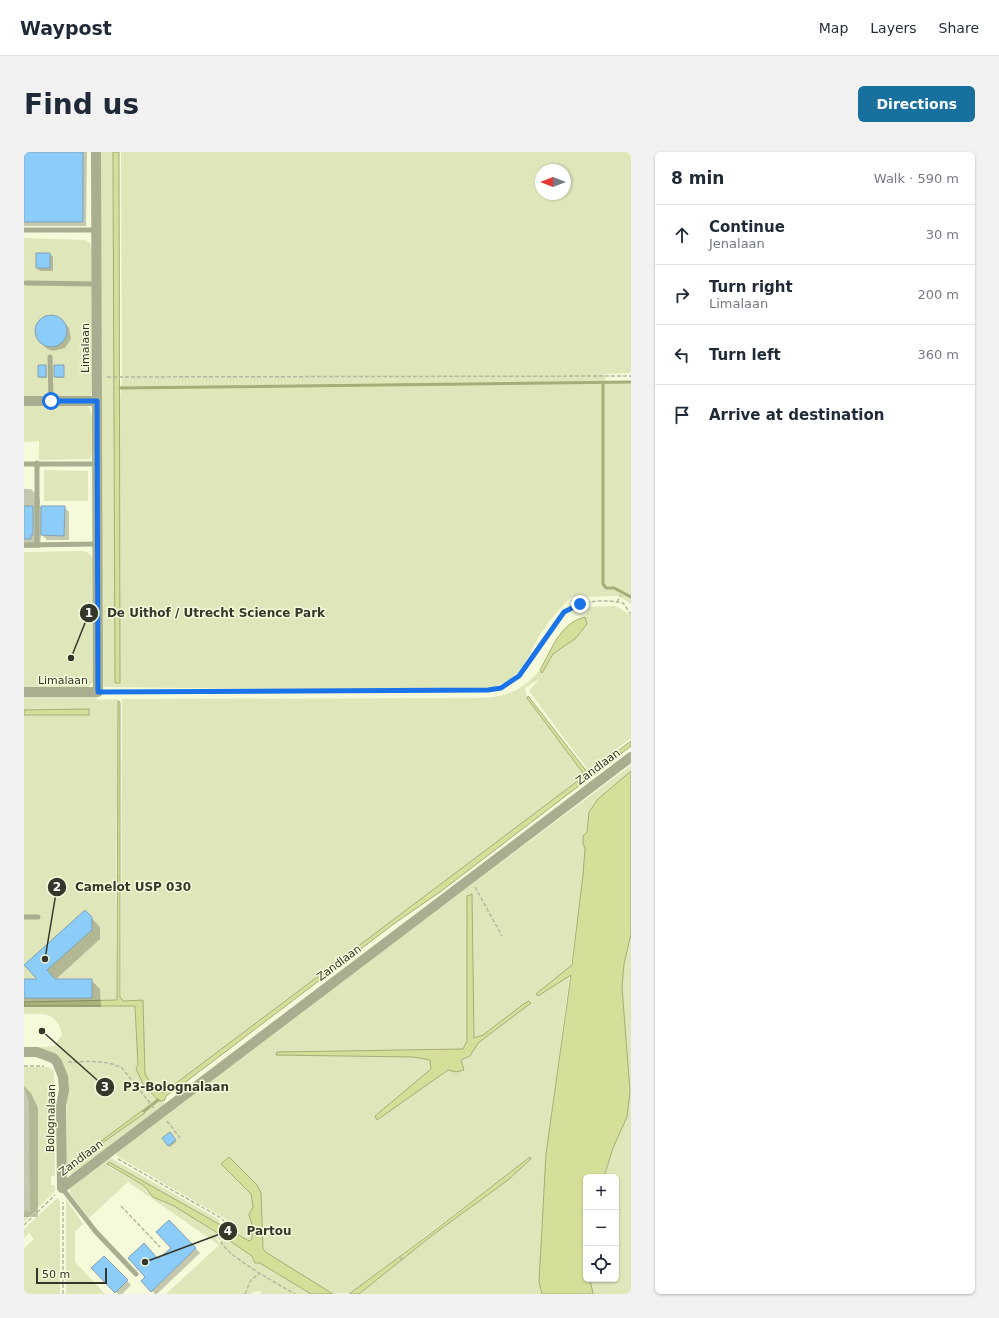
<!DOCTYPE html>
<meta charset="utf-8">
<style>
body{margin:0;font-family:"DejaVu Sans",sans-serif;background:#f2f2f3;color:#1f2937}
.controls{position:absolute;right:12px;bottom:12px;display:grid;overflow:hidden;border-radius:6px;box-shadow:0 1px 3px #0004}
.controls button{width:36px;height:36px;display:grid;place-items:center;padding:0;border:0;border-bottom:1px solid #e0e1e3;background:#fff;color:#1f2937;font:20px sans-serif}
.compass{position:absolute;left:511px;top:12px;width:36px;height:36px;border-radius:50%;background:#fff;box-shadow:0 1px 3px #0004;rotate:270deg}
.scale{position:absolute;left:12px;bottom:10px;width:71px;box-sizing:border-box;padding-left:4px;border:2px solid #35372b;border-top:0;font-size:11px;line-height:14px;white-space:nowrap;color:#35372b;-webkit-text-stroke:3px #f5fadb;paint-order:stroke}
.stop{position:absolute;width:12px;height:12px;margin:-9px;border:3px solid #1a73e8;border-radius:50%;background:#fff}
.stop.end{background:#1a73e8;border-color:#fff;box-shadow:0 1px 4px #0008}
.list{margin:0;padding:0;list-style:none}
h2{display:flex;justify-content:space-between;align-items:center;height:52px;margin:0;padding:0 16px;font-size:17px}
h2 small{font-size:13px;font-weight:400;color:#747a83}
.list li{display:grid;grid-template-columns:26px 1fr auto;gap:12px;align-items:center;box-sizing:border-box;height:60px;padding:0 16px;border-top:1px solid #e0e1e3}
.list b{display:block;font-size:15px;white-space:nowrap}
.list p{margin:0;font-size:13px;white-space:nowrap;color:#747a83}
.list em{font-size:13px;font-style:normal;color:#747a83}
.icon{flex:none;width:22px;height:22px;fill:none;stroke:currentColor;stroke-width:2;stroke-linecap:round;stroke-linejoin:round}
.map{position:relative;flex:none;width:607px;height:1142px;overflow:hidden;border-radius:6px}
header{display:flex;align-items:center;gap:24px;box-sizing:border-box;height:56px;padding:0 20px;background:#fff;border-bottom:1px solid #e0e1e3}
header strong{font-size:19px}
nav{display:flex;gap:22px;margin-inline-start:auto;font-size:14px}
.intro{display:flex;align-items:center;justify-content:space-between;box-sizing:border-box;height:96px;padding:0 24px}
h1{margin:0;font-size:28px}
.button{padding:10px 18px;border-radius:6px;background:#18709f;color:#fff;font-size:14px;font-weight:700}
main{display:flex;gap:24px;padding:0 24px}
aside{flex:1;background:#fff;border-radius:6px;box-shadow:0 1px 3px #0004}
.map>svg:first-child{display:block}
</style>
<header>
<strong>Waypost</strong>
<nav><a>Map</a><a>Layers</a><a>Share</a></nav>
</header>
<div class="intro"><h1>Find us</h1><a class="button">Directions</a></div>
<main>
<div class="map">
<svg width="607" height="1142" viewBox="0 0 607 1142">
<rect width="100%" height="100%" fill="#f5fadb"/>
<path fill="#dfe6ba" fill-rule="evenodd" d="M76,0H89L90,246L95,263L98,224L97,0H607V221L581,222L582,231H607V452L595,444L547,445C537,455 527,466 519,478C501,505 501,528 464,536L259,537L80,535L77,533ZM517,18H541V42H517Z
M0,86L60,88L66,91L68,96V237L67,243L64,246H0Z
M0,254H64C71,264 72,296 66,307L15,308V289L0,290Z
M20,318L64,319V349H20Z
M60,399L66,402L69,407V530L64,535H0V400Z
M591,454L598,457L603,462L607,460V586L564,618L505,539L515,527L501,536L503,546L559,621V625L141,941H137C130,935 122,928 120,918L119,849L97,848L98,547L452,546C483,545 495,541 516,518L518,521L529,502L552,486L563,472L561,465L566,455Z
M0,544H71L74,548L94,547L92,745L93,853H110L112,855L115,926L127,940L142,953L49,1022L45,1021L42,1017L43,927L38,909L12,896L30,894L38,883C33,859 20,862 0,862Z
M607,613V619L574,647L559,723L522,1002L515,1130L518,1142H335L410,1082L484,1028L507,1007L506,1005L326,1141L309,1142L243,1101L239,1097L237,1041L204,1005L198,1012L227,1042L229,1055L225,1063L228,1072V1087L225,1089L206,1076L201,1075L202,1067L93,1004L92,999C263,869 436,742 607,613Z
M607,782V1142H569L566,1127H592V1025L580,1024L589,996L603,965L606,939L598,835L600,812Z
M0,915H24L30,919L31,1024H27V1033H31V1039L0,1070V1060H6L5,950L0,934Z
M85,1005L194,1067L197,1073L85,1010L83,1012L85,1015L119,1033L122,1039L140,1051L150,1054L194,1082L192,1086L196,1092L198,1084L228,1104L231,1110H236L287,1142H237L236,1139L229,1140L228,1142H142L195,1093L104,1030L65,1066L46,1041V1035Z
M33,1046L36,1049V1142H0V1096L10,1087L5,1081L0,1086V1077Z
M42,1047L59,1072L51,1080V1110L81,1142H42Z"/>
<path fill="#d5df99" stroke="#a5ad78" d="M89,0H95L96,531H91V524Z
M561,465L563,472L552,486L529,502L518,521L516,518C528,497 536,471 561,465Z
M504,544L564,621L607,589V594L416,740L371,771L155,935L142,944L140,949H135L119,932L112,917L114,913L111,854H0V850L93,848L94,549L96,550V845L99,849L119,848L121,922L127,931L139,941L559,625V621L503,546Z
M65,557V563H0V558Z
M607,619V782L600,812L598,835L606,939L603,965L589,996L580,1025H562V1127H566L569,1142H518L515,1130L522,1002L547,823L514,844L512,842L548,813L559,723L561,697L559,691V684L563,680L565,660L574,647Z
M448,742L450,886L459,883L501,851L505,849L507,851L454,891L446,904L437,908L440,918L432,920L424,918L353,968L351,964L407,917L406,908L389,905L252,903L253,900L439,897L443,889V744Z
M119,958L121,961L78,991L77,989Z
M205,1005L233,1033L237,1041L239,1097L243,1101L309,1142H287L236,1111H231L228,1104L200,1085L150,1054L129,1045L119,1033L83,1012L85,1010L202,1076L208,1074L213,1082L225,1089L228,1087V1072L225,1063L229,1055L227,1042L197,1012Z
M506,1005L507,1007L484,1028L410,1082L335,1142H325L406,1082Z"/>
<path fill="#0003" d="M0,0H63L62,74H0Z
M26,102L29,105V119H16L13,116Z
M29,164L35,166L45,176L47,187L41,196L29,199L23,197L14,187L12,176L18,166Z
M22,214L23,226H16L15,225Z
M39,214L40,226H33L31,225Z
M0,337H7L16,347V355H40L45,360V388H23L17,382L16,396H0Z
M61,759L76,775V787L31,828H67L76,837L77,855H0V828H16Z
M0,934L7,941L14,956V1065H0Z
M147,982L152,990L146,995L139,986Z
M150,1073L176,1101L133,1142H131L118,1129L134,1109L148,1096Z
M80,1105L107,1133L98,1142H94L69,1116Z"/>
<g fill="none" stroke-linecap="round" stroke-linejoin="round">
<path stroke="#a5ad78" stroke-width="3" d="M579,231V432L582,436H590L607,445
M96,236L607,230
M120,959L134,948"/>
</g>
<path fill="#8bccf9" stroke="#84a0b3" d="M0,0H59V70H0Z
M12,101H26V116H12Z
M11 179a16 16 0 1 1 32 0a16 16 0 1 1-32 0Z
M14,213H22V225H14Z
M30,213H40V225H30Z
M0,354H9V383H7V387H0Z
M17,354H41L40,384L17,383Z
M61,758L68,765V778L23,818L31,827H68V846H0V827H13L0,813Z
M146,980L152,988L144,994L138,986Z
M145,1068L172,1096L127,1140L117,1129L121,1125L104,1106L120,1091L134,1107L147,1096L132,1080Z
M80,1104L104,1128L91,1141L67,1116Z"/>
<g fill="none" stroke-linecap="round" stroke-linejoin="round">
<path stroke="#b4b89f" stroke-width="1.5" stroke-dasharray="4 2" stroke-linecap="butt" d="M83,225L607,224
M593,450L597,443
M84,540L464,538C498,531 510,504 528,477C531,472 535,464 540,460C556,448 581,447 599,451L606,461
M451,735L478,784
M44,910C62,910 81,907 98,916L130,956
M0,914H20
M143,969L156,986
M94,1007L197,1066L200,1069C199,1075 194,1082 196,1087C199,1103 256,1133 271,1142
M97,1054L136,1095
M0,1059H15
M0,1073L31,1043
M376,1105L378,1108
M39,1142V1050
M221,1142L227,1128L236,1121"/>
<path stroke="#a9ae91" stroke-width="5" d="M0,78H72
M2,131L72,132
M26,205L27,249
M13,311V393
M0,312H73
M0,393L74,392
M0,765H14
M38,1036L72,1080L112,1122"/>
<path stroke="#a9ae91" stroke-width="10" d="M0,249H73
M0,540H74L72,0
M0,900H13L29,906L33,910L39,925L40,938L37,954L38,1036
M38,1036L607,605"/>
</g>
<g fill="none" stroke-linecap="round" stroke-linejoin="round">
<path stroke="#1a73e8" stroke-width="5" d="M27,249H73L74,540L464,538L477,536L495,524L540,460L556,452"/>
</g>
<g text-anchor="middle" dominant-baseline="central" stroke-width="3" stroke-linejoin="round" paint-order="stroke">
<g font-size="11" fill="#35372b" stroke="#f5fadb">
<text transform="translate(61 196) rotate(-90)">Limalaan</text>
<text x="39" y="528">Limalaan</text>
<text transform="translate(574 615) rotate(-37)">Zandlaan</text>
<text transform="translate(315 811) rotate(-37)">Zandlaan</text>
<text transform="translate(27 966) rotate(-89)">Bolognalaan</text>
<text transform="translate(57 1006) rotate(-37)">Zandlaan</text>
</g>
</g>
<path fill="none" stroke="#35372b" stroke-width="1.5" d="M47 506L65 461M21 807L33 735M18 879L81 935M121 1110L204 1079"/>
<g fill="#35372b" stroke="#f5fadb" stroke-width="1.5">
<circle cx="47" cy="506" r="4"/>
<circle cx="21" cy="807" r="4"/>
<circle cx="18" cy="879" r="4"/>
<circle cx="121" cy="1110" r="4"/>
<circle cx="65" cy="461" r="10"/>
<circle cx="33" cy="735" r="10"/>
<circle cx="81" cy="935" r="10"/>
<circle cx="204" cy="1079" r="10"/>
</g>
<g font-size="12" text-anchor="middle" font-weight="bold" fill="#fff">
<text x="65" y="465">1</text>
<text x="33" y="739">2</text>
<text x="81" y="939">3</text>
<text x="204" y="1083">4</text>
</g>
<g font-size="12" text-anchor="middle" font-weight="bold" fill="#35372b" stroke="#f5fadb" stroke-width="3" stroke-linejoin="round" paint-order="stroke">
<text x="192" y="465">De Uithof / Utrecht Science Park</text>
<text x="109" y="739">Camelot USP 030</text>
<text x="152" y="939">P3-Bolognalaan</text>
<text x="245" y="1083">Partou</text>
</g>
</svg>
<div class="controls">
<button>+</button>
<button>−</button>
<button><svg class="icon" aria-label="locate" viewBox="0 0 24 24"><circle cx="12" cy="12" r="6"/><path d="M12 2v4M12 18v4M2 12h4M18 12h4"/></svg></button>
</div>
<svg class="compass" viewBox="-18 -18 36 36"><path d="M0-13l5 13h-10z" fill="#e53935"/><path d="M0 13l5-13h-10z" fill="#747a83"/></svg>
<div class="scale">50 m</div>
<div class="stop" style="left:27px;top:249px"></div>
<div class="stop end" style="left:556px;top:452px"></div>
</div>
<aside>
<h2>8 min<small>Walk · 590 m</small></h2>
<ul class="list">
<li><svg class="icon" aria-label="ahead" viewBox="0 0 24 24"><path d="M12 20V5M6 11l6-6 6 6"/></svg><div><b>Continue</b><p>Jenalaan</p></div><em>30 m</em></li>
<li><svg class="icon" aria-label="right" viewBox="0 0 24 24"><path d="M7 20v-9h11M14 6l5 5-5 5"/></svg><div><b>Turn right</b><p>Limalaan</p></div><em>200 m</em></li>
<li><svg class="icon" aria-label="left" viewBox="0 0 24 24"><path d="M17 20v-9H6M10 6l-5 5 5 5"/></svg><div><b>Turn left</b></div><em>360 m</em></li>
<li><svg class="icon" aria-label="arrive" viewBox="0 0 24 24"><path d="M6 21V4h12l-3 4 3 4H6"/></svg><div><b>Arrive at destination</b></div></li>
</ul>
</aside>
</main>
